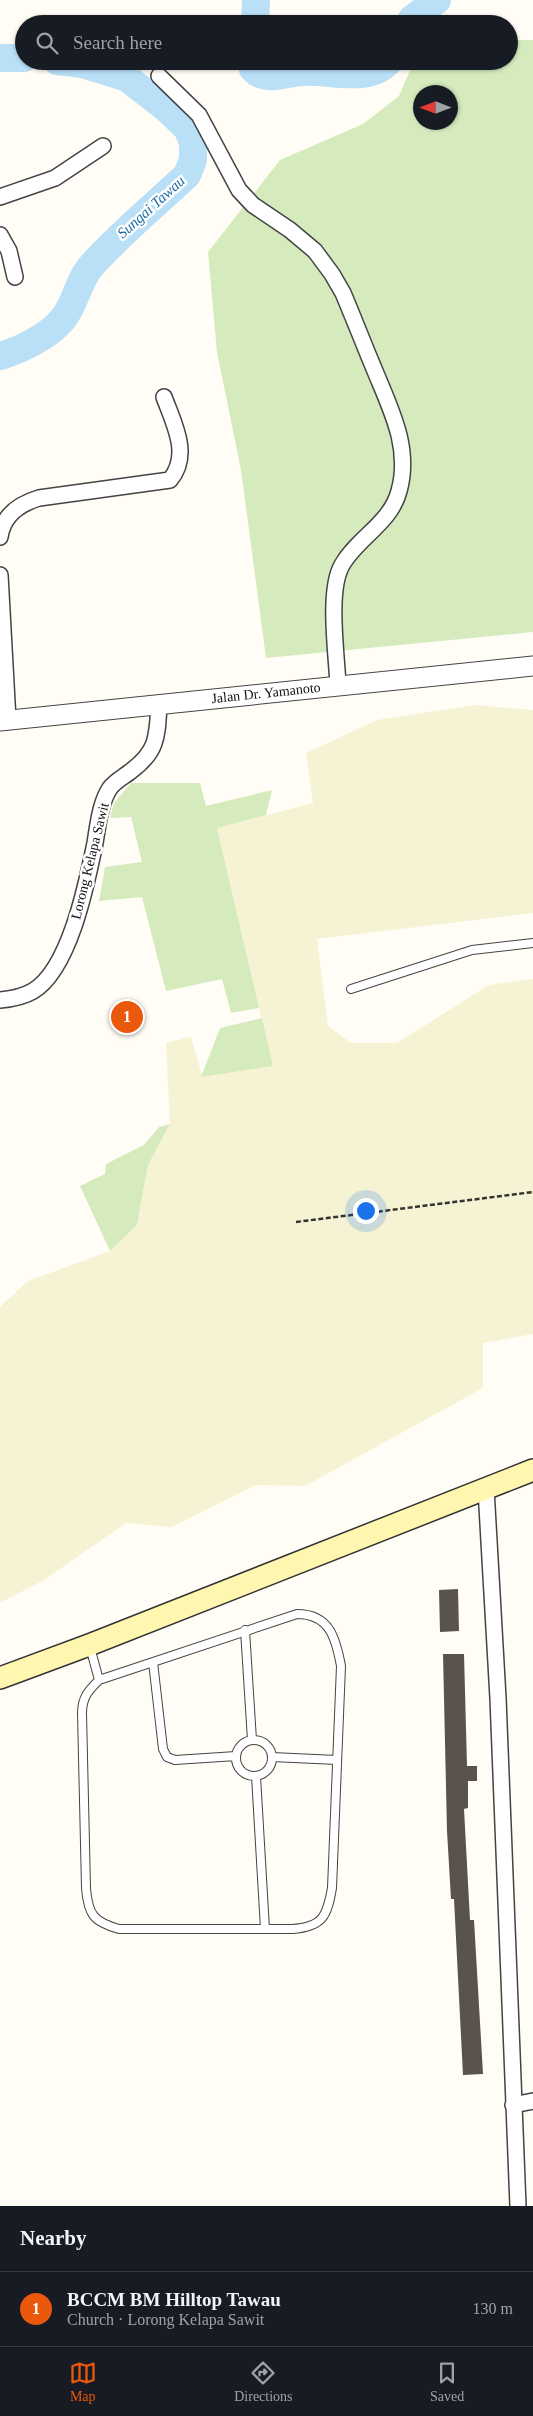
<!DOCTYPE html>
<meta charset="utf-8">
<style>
body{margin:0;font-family:Georgia,serif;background:#20242c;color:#f1f3f6}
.compass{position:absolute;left:413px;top:85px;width:45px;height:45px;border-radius:50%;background:#171b24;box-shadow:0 1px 4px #0004;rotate:270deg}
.you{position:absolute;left:365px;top:1210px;width:18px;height:18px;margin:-12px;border:4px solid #fff;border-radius:50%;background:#1a73e8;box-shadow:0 0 0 8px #1a73e833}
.badge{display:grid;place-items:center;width:32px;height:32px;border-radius:50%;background:#ea580c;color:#fff;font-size:16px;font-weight:700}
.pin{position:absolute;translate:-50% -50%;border:2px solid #fff;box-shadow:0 1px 5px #0006}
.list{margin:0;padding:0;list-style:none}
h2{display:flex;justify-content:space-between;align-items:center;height:65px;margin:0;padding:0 20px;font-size:21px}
h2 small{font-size:16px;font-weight:400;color:#9ea1a6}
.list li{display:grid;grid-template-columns:32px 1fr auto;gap:15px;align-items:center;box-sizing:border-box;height:75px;padding:0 20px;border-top:1px solid #363941}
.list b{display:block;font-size:19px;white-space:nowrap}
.list p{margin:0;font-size:16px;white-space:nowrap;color:#9ea1a6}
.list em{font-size:16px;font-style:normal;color:#9ea1a6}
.icon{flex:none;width:28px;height:28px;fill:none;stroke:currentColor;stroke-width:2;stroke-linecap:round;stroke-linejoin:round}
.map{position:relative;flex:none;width:533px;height:2206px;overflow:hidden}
.search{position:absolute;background:#171b24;box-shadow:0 1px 4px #0004;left:15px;right:15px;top:15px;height:55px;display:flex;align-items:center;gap:12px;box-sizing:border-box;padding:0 18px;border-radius:28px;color:#9ea1a6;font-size:19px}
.sheet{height:140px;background:#171b24}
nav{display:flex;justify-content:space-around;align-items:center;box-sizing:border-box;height:70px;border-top:1px solid #363941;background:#171b24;font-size:14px;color:#9ea1a6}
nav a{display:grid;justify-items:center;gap:2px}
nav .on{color:#ea580c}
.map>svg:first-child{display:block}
</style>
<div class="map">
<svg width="533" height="2206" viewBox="0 0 533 2206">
<rect width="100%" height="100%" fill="#fffdf5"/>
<path fill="#f6f3d4" d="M475,705L533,710V913L317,939L328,1026L351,1043H397L489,985L533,979V1334L483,1343V1388L305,1486L256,1485L172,1527L126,1523L44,1580L0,1603V1307L28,1281L110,1251L137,1225L148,1165L170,1124L166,1043L191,1037L202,1076L272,1066L217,828L313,803L306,753L377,720Z"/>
<path fill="#d5ebbd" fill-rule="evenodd" d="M509,40H533V632L266,658L241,470L217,352L208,252L280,160L363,124L399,96L414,61H509ZM420,92H450V122H420Z
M131,783H200L206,806L272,790L266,815L217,828L259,1008L231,1013L222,979L166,991L142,897L99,901L105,867L142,862L131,817L110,818L114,803Z
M262,1018L273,1066L201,1077L220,1028Z
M170,1124L148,1165L137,1225L110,1251L80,1186L105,1174L106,1164L144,1145L159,1127Z"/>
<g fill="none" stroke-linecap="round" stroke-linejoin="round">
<path stroke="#b9e0f7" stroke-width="28" d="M255,24L256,0
M409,24L412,19L437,0
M0,58H24
M254,61L253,69C266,83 285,73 301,72C328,69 368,85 389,61
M0,356C21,350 56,333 67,313C76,299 80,278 92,265C121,233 155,205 187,175L193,160V142L187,128L167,109L127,78L82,64L57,61"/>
</g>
<path fill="#5a524d" d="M458,1589L459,1631L440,1632L439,1590Z
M443,1654H464L467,1766H477V1781H468V1808L464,1809L470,1920H474L483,2074L463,2075L454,1899H451L447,1831Z"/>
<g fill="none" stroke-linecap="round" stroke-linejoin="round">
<defs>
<path id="service" d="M351,989L472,950L533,943
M297,1614C330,1614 336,1639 341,1666L332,1888C327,1916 323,1927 292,1929H119C94,1922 88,1915 86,1888L82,1713C82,1697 89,1690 99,1680Z
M245,1630L252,1740
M90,1647L99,1680
M153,1662L163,1749L167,1757L175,1760L236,1756
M236 1758a18 18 0 1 1 36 0a18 18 0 1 1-36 0Z
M272,1757L337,1760
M256,1776L265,1929"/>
<path id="minor" d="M159,76L199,115L239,190L253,205L290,230L315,251L332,274L343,293C354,319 364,345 375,371C391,410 411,448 399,491C391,523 357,538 342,565C327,591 337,656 338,686
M0,197L55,178L103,146
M0,235L9,251L15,277
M0,537C3,515 19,504 39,498L170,480C191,455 174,424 164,397
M0,575L8,720
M0,1000C11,999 23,997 33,991C70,969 87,882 95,843C98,825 100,803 110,788C115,781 125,776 131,771C158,751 157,736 159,705
M486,1489L498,1698L518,2206
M513,2105L533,2101"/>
<path id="tertiary" d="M0,721L533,666"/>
<path id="secondary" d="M0,1678L89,1645L533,1470"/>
</defs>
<use href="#service" stroke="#444" stroke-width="10"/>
<use href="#minor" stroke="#444" stroke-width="18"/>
<use href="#tertiary" stroke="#444" stroke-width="21"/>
<use href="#secondary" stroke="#333" stroke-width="24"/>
<path stroke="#333" stroke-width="2.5" stroke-dasharray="5 2.5" stroke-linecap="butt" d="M296,1222L533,1192"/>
<use href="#service" stroke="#fff" stroke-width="8"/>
<use href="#minor" stroke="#fff" stroke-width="15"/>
<use href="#tertiary" stroke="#fff" stroke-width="19"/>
<use href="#secondary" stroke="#fff6b0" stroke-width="21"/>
</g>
<g text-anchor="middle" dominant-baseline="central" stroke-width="5" stroke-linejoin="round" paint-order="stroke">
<g font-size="14" fill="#111" stroke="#fff">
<text transform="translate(266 693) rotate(-6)">Jalan Dr. Yamanoto</text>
<text transform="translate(90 861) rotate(-76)">Lorong Kelapa Sawit</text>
</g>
<g font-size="15" font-style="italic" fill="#1768a6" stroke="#fff">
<text transform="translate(151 207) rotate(-42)">Sungai Tawau</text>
</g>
</g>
</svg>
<svg class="compass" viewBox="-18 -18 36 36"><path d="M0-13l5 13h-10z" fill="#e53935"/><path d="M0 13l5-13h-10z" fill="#9ea1a6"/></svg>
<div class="you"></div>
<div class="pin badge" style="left:127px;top:1017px">1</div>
<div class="search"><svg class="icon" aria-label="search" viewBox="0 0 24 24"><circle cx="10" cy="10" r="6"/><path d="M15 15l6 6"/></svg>Search here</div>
</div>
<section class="sheet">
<h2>Nearby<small></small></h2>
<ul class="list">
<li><span class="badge">1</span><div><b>BCCM BM Hilltop Tawau</b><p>Church · Lorong Kelapa Sawit</p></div><em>130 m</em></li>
</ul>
</section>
<nav>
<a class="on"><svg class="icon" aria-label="map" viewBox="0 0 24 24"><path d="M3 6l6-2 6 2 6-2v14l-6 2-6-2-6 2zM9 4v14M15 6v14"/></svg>Map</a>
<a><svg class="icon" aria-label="directions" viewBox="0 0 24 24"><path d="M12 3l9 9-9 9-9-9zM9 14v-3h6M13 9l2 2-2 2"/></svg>Directions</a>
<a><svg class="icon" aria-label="saved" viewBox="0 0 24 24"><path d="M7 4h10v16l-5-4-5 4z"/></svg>Saved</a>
</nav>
